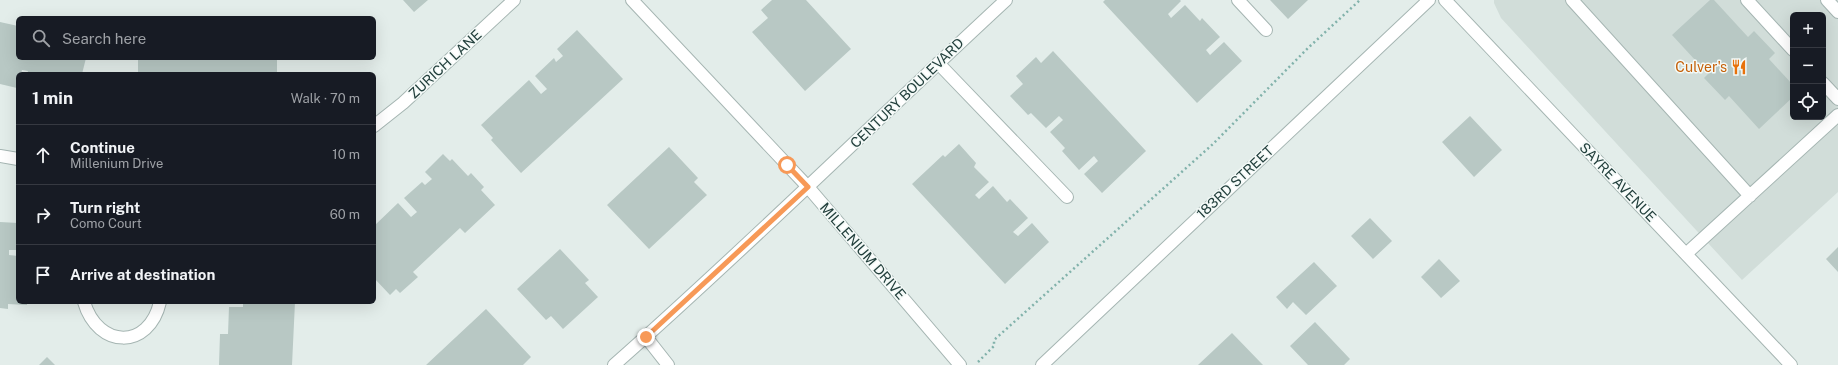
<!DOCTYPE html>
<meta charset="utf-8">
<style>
body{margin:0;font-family:"Public Sans",sans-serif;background:#20242c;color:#f1f3f6}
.controls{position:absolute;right:12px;top:12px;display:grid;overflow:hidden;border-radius:6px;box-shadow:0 4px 16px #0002}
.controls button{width:36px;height:36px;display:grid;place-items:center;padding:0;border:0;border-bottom:1px solid #363941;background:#171b24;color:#f1f3f6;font:20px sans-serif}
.stop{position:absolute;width:12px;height:12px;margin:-9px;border:3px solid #f79957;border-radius:50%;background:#fff}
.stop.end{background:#f79957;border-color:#fff;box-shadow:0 1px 4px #0008}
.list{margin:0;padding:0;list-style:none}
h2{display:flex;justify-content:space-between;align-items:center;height:52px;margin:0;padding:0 16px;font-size:17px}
h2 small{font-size:13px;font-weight:400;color:#9ea1a6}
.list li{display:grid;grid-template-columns:26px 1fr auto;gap:12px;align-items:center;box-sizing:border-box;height:60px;padding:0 16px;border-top:1px solid #363941}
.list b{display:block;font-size:15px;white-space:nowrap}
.list p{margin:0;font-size:13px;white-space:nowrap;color:#9ea1a6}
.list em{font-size:13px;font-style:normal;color:#9ea1a6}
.icon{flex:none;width:22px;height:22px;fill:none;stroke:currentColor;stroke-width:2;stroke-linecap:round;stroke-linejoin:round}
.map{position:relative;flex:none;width:1838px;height:365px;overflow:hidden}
.search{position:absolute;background:#171b24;box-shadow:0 4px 16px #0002;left:16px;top:16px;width:360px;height:44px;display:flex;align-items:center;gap:10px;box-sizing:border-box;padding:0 14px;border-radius:6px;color:#9ea1a6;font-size:15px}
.panel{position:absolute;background:#171b24;box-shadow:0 4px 16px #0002;left:16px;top:72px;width:360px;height:232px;border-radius:6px}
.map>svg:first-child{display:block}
</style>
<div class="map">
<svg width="1838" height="365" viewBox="0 0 1838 365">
<rect width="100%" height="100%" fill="#e3edea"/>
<path fill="#d1ddd9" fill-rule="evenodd" d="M1494,0H1838V192L1742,280L1501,18L1494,3ZM1793,15H1823V117H1793Z"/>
<path fill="#b8c8c4" d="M403,0H428L414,12Z
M772,0H806L851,49L805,91L752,32L768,18L761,10Z
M1105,0H1180L1181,1L1168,14L1171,18L1185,5L1200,21L1202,18L1220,37L1206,50L1210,55L1224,42L1242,61L1197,103L1103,2Z
M1270,0H1308L1288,19Z
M1710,0H1714L1748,37L1754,31L1775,53L1769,59L1793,85V97L1759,129L1729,96L1725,100L1704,78L1708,74L1672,35Z
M0,22L18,26V58H86L82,74H27L28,71L22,70L21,74H18L17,88L0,84Z
M577,30L623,79L521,173L491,140L493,138L481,125L529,80L541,94L547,89L535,76L554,58L556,62L563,56L557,49Z
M1053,51L1146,151L1102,193L1084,174L1098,161L1094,156L1079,170L1062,151L1065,148L1050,132L1063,120L1059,116L1046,128L1031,113L1028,115L1010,96L1023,84L1016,76L1036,57L1041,63Z
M138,58H277V74H138Z
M1470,116L1502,150L1474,177L1442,142Z
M959,144L976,163L974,167L989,182L975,195L979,199L993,186L1007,202L1010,199L1028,218L1013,232L1018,236L1032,223L1049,242L1005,284L912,184L943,155L945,157Z
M669,147L698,178L694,182L707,195L649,249L607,205Z
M443,154L450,161L452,159L468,176L471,173L484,187L481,190L495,205L465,233L460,228L413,272L418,277L400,293L396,289L390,295L374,278V226L398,203L411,217L417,212L404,198L422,182L425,185L432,179L425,172Z
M1370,218L1392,241L1373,259L1351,236Z
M0,222L18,223V250H9V255L18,256V302H27V305L8,304V309L0,308Z
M1838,247V272L1826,259Z
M560,249L589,280L585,283L598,297L563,329L551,316L546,320L517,289Z
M1439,259L1460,281L1441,298L1421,277Z
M1314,262L1337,286L1306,315L1293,302L1287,309L1276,297Z
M243,302H295L292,365H219L220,334H228L229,307H243Z
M486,309L531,357L523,365H426Z
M1315,322L1350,359L1344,365H1308L1290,346Z
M1232,333L1263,365H1198Z
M47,357L55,365H39Z"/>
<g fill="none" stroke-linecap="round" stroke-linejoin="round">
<defs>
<path id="minor" d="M632,0L808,187L960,365
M1238,0L1266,30
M1445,0L1791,365
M1572,0L1750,196
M1747,0L1793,50
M1827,0L1838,12
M938,63L1067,197
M1823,83L1838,99
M374,126L403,103L514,0
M0,156L18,159
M1686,254L1838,115
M84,302C98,349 149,350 160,302
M646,337L668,365
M614,365C748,247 875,121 1006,0
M1042,365L1429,0"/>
</defs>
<use href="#minor" stroke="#a5b5b2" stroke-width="14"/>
<path stroke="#82b2ab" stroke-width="2.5" stroke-dasharray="2 3" stroke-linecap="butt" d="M978,362L994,346V340L1213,144L1308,48L1360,0"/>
<use href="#minor" stroke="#fff" stroke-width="12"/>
</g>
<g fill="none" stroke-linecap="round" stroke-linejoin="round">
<path stroke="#f79957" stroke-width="5" d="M646,337L808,187L787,165"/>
</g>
<defs>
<symbol id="restaurant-bare" viewBox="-9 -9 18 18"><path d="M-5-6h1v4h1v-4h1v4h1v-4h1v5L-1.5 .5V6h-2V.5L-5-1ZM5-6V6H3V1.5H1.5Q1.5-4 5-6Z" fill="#e8710a" stroke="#f3f9f7" stroke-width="2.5" paint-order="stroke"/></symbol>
</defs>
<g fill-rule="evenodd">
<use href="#restaurant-bare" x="1728" y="56" width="22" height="22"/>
</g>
<g text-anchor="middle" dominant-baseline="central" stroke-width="3" stroke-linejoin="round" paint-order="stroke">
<g font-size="14" fill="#223f3c" stroke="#f3f9f7">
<text transform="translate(445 64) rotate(-43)">ZURICH LANE</text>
<text transform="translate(907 93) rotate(-44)">CENTURY BOULEVARD</text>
<text transform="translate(1235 182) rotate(-43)">183RD STREET</text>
<text transform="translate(1618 182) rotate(46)">SAYRE AVENUE</text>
<text transform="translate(863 251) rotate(49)">MILLENIUM DRIVE</text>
</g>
<g font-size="14" fill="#c56008" stroke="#f3f9f7" text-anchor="end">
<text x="1727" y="67">Culver's</text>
</g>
</g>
</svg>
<div class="controls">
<button>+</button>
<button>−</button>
<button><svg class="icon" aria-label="locate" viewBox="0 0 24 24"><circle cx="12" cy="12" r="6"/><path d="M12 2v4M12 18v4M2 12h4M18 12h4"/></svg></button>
</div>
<div class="stop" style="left:787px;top:165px"></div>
<div class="stop end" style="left:646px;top:337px"></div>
<div class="search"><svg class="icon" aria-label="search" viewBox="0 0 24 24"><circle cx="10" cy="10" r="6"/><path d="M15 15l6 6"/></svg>Search here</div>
<section class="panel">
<h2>1 min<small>Walk · 70 m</small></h2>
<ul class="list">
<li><svg class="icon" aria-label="ahead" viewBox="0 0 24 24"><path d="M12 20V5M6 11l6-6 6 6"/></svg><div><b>Continue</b><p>Millenium Drive</p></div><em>10 m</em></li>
<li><svg class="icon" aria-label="right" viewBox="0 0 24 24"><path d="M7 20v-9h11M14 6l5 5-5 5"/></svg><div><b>Turn right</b><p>Como Court</p></div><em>60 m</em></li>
<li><svg class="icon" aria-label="arrive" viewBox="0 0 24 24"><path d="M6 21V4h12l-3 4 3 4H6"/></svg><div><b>Arrive at destination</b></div></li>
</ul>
</section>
</div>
